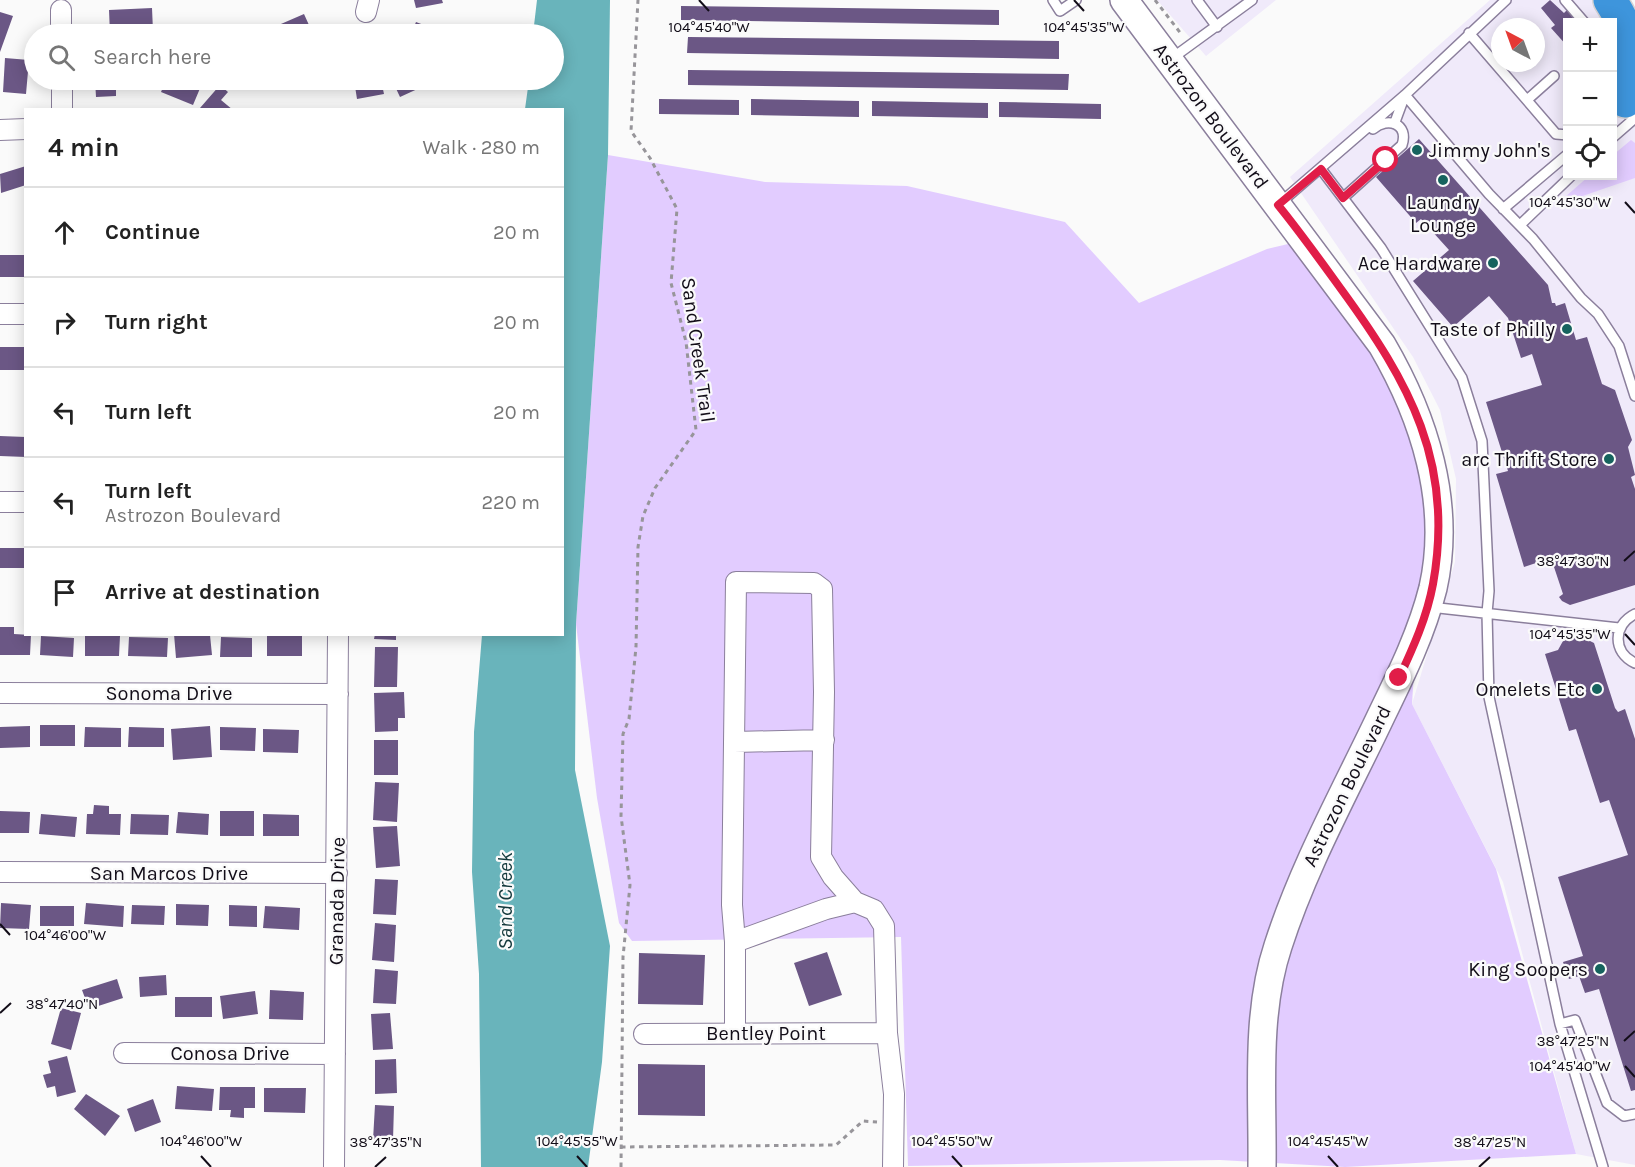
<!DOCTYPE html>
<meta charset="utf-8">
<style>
body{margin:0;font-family:Karla,sans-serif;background:#f2f2f2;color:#222}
.controls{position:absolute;right:18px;top:18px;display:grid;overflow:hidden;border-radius:0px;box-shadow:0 3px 15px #0003}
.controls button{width:54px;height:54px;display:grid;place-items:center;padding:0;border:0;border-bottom:2px solid #e0e0e0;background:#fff;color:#222;font:30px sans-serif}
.compass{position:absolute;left:1491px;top:18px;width:54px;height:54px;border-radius:50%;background:#fff;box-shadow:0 3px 15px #0003;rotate:319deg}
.stop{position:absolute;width:18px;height:18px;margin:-14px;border:4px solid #e11d48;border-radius:50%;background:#fff}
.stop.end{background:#e11d48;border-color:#fff;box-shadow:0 2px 6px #0008}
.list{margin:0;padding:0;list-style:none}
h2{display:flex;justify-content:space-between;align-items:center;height:78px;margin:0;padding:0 24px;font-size:26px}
h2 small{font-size:20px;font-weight:400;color:#767676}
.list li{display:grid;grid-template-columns:39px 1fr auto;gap:18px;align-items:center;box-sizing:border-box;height:90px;padding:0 24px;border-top:2px solid #e0e0e0}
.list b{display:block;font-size:22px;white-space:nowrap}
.list p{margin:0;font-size:20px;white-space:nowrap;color:#767676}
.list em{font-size:20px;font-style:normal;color:#767676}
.icon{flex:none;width:33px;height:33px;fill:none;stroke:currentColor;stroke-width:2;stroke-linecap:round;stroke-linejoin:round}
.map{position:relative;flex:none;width:1635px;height:1167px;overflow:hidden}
.search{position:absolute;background:#fff;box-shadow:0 3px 15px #0003;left:24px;top:24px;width:540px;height:66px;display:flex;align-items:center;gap:15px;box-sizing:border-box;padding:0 21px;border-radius:33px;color:#767676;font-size:22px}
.panel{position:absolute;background:#fff;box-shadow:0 3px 15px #0003;left:24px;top:108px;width:540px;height:528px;border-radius:0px}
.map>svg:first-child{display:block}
</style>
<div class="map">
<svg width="1635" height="1167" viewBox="0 0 1635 1167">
<rect width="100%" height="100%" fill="#fafafa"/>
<path fill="#f0eafa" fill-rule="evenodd" d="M1157,0H1276L1206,56Z
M1490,0H1601L1635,39V1165L1576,1154L1503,882L1412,704L1455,562L1456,479L1440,410L1413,357L1290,177ZM1568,22H1612V176H1568ZM1500,27H1536V63H1500Z"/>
<path fill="#e2ccff" d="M1631,140L1635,143V178L1568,201L1565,197L1589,176H1612L1613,155Z
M608,155L765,182L907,186L1065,222L1139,303L1267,249L1305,240L1413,403L1435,488L1416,640L1412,704L1496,869L1576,1154L1345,1167L1220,1160L908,1166L901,937L632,941L619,923L597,798L576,624Z"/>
<path fill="#69b4bb" d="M537,0H610L608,155L576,624L575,770L610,946L602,1062L588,1167H481L479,974L472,872L474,732L482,635L562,634V110L525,109L529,80H554V34H533Z"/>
<path fill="#6b5785" d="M414,0H442L443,3L416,8Z
M1550,0L1564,13L1568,9L1580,22H1568V47L1551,28L1555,25L1541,8Z
M681,6L999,10V25L681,20Z
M152,8L153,31H135V34H110L109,10Z
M0,12L13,16L0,52Z
M304,14L313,34H277L274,27Z
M416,22L447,34H411Z
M688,37L1059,41V59L687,53Z
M5,58L29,60L26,94L3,92Z
M688,70L1069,74L1068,90L688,85Z
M95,80H116V96L96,97Z
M166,80H185L201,86L193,105L161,92Z
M354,80H381L384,94L357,99Z
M392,80H421L424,86L400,97Z
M220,85L228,92L221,100L233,110H202L200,108Z
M659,99L739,100V115L659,114Z
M751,99L859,101V117L751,115Z
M872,101L988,103V118L872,116Z
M999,102L1101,104V119L999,117Z
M1419,139L1548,285L1552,303H1555L1556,306L1565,303L1576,340L1587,337L1602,384L1615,390L1632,440L1628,447L1635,475L1631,477L1635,489V585L1570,605L1562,601L1559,597L1563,594L1553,564L1556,563L1554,557L1524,567L1496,474L1508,471L1486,402L1542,385L1532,354L1521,358L1508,318L1489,296L1453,327L1413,281L1449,250L1421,219L1416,223L1376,177Z
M26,166V185L1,193L0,174Z
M0,255H26V277H0Z
M0,347H26V370H0Z
M0,436L26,437V457L0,456Z
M0,548H26V568H0Z
M0,627H14V634L31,635L30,655H0Z
M174,634L210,635L212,655L176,658Z
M267,634H302V656H267Z
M375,634H396V640L374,639Z
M41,636L74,638L73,657L40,655Z
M85,636H120L119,656H85Z
M1580,636L1594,643L1615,708L1618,712L1625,709L1635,739V1090L1631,1091L1599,989L1585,993L1579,976L1569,979L1563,962L1583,956L1558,877L1628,855L1609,800L1600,803L1576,729L1569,731L1545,654L1558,650L1563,641Z
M129,637L168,638L167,657L128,656Z
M221,637L252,638V657H220Z
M375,647H398L397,687H374Z
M404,692L405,718H398V731L375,732L374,693Z
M40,725H75V746H40Z
M30,726V747L0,748V727Z
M210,726L212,757L173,760L171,729Z
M85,727L121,728V747H84Z
M129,727L164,728V747H128Z
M220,727L256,728L255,751L220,750Z
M263,729L299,730L298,753L263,752Z
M374,740H398V775H374Z
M375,782L399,783L397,822L373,820Z
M94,805L109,806V814H121L120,835L86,834L87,814H93Z
M0,811L30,812L29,833H0Z
M220,811H254V836H220Z
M178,812L209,814L208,835L176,833Z
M41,814L77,817L75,837L39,834Z
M131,814L169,815L168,835L130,834Z
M263,814L299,815V836H263Z
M397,826L400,866L376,868L373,827Z
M375,879L398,880L396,915L373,914Z
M1,903L31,905L29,929L0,928Z
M86,903L124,906L123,927L84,924Z
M176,904L209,905L208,926L176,925Z
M132,905L165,906L164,925L131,924Z
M229,905L257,906V927L229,926Z
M40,906H74V926H40Z
M265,906L300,908L299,930L263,928Z
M375,923L396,925L394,962L372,960Z
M827,952L842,995L809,1006L794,963Z
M639,953L705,955L703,1005L638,1004Z
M375,969L398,971L396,1004L373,1003Z
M166,975L167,995L140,997L139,977Z
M117,979L123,998L89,1009L82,990Z
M270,990L304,992L303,1020L269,1019Z
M255,991L258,1014L223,1019L220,996Z
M175,997H212V1017H175Z
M61,1008L81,1013L71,1050L51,1044Z
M390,1013L393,1049L373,1050L371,1014Z
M67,1056L76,1092L57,1097L55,1086L47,1088L43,1075L51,1073L48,1061Z
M396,1059L397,1093L375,1094V1060Z
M638,1064L705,1065V1116L638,1115Z
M177,1086L214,1089L212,1111L175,1109Z
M220,1087H255V1108H244V1118L230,1117L231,1110H219Z
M264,1088H306L305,1113L264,1112Z
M86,1094L120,1116L105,1136L74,1109Z
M153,1099L161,1122L135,1132L127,1109Z
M375,1105L394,1106L393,1140H373Z"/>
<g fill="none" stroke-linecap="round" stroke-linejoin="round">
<defs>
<path id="lane" d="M1053,0L1060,11L1076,0
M1197,0L1217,27
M1565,0L1584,22
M1469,33L1556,134L1568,135
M1171,59L1252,0
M1612,65V66
M1527,100L1554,76
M1395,122L1405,95L1489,194L1533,239L1581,298L1598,314L1619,346L1635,396
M1612,138L1635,118
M1321,169L1381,248L1462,378L1482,441L1489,591L1487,613L1489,697L1560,1024L1603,1167
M1343,198L1402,145C1409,124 1388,116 1373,129
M1280,203L1405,95L1506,0
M1503,209L1568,154
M1520,225L1571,176
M1430,607L1619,628
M1635,614C1613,625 1612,652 1635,663
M1560,1024L1575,1020L1607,1103L1624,1116L1635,1114"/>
<path id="street" d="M61,10V34
M366,12L369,0
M62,80V110
M0,130L26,129
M0,314H26
M0,502H26
M0,693L338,694
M734,742L824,740
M0,872L337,873
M735,942L826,909L855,902
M735,1033V942L732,905L736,582L814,583L822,589L824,692L821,857L833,877L855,902L874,910L884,926L887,1033L894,1094L893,1167
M644,1034L887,1033
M124,1053L335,1054
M334,1167L338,634"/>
<path id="secondary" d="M1124,0L1382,345C1424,417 1452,503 1433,588C1422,632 1402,673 1382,714C1346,790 1304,865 1278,946C1255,1015 1263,1095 1262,1167"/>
<path id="highway" d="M1610,0C1635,39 1635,55 1625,101"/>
</defs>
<use href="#lane" stroke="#8b7f9c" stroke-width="12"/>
<use href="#street" stroke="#8b7f9c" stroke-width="22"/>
<use href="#secondary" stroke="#8b7f9c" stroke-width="30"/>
<use href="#highway" stroke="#d4d3d5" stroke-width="36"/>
<path stroke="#97959a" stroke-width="3" stroke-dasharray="4.5 4.5" stroke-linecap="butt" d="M1155,0L1182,35
M621,1147L836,1145L863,1121L877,1122
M621,1167L623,957L630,885L621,816L623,734L629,719L636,647L638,547L643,516L655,488L696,430L686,342L671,283L677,209L650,158L631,131L638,0"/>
<use href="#lane" stroke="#fff" stroke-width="9"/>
<use href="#street" stroke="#fff" stroke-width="20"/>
<use href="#secondary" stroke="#fff" stroke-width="27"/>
<use href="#highway" stroke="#3e95dc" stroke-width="33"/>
</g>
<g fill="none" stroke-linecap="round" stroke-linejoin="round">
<path stroke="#e11d48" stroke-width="8" d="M1386,160L1343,198L1321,169L1278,205C1300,232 1320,260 1341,289C1409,382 1455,463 1433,584C1427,617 1413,648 1399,678"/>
</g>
<path fill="none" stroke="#120d18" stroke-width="2" d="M699,0L709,11M1074,0L1084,11M1625,202L1635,213M1624,561L1635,551M1625,634L1635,645M0,924L10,935M0,1013L11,1003M1624,1041L1635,1031M1625,1066L1635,1077M201,1156L211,1167M577,1156L587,1167M952,1156L962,1167M1328,1156L1338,1167M375,1167L386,1157M1479,1167L1490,1157"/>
<g fill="#16635e" stroke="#fafafa" stroke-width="2">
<circle cx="1417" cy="150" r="6"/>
<circle cx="1443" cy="180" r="6"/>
<circle cx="1493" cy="263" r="6"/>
<circle cx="1567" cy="329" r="6"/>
<circle cx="1609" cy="459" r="6"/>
<circle cx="1597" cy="689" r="6"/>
<circle cx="1600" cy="969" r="6"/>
</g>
<g text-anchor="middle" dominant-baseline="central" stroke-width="4.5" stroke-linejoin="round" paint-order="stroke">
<g font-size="20" fill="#120d18" stroke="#fafafa">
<text transform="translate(1211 116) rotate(53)">Astrozon Boulevard</text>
<text transform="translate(698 350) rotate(82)">Sand Creek Trail</text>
<text x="169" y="693">Sonoma Drive</text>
<text transform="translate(1347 786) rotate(-64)">Astrozon Boulevard</text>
<text x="169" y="873">San Marcos Drive</text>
<text transform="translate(337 901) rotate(-89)">Granada Drive</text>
<text x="766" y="1033">Bentley Point</text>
<text x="230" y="1053">Conosa Drive</text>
</g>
<g font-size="20" fill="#120d18" stroke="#fafafa" text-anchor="end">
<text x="1429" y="150" text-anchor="start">Jimmy John's</text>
<text x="1443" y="202" text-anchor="middle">Laundry<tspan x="1443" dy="23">Lounge</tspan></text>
<text x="1481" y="263">Ace Hardware</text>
<text x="1555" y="329">Taste of Philly</text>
<text x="1597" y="459">arc Thrift Store</text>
<text x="1585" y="689">Omelets Etc</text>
<text x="1588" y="969">King Soopers</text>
</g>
<g font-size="21" font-style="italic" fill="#14393c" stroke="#fafafa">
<text transform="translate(505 901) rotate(-90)">Sand Creek</text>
</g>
</g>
<g font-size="15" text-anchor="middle" fill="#120d18" stroke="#fafafa" stroke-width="4.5" stroke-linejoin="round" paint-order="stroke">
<text x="709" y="32">104°45'40"W</text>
<text x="1084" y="32">104°45'35"W</text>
<text x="1570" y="207">104°45'30"W</text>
<text x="1573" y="566">38°47'30"N</text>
<text x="1570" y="639">104°45'35"W</text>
<text x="65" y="940">104°46'00"W</text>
<text x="62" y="1009">38°47'40"N</text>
<text x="1573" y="1046">38°47'25"N</text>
<text x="1570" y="1071">104°45'40"W</text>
<text x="201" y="1146">104°46'00"W</text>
<text x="577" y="1146">104°45'55"W</text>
<text x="952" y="1146">104°45'50"W</text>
<text x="1328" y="1146">104°45'45"W</text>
<text x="386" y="1147">38°47'35"N</text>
<text x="1490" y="1147">38°47'25"N</text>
</g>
</svg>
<div class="controls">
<button>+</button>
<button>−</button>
<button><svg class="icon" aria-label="locate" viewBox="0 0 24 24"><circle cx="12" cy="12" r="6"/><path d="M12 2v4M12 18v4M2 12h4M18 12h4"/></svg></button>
</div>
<svg class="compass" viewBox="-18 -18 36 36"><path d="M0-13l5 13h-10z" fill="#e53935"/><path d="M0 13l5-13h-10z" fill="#767676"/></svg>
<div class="stop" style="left:1386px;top:160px"></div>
<div class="stop end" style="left:1399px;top:678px"></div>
<div class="search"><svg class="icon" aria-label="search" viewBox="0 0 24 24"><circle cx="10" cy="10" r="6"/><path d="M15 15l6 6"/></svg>Search here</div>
<section class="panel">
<h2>4 min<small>Walk · 280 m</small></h2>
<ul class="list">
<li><svg class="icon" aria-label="ahead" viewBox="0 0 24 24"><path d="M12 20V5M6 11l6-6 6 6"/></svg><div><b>Continue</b></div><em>20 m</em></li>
<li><svg class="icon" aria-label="right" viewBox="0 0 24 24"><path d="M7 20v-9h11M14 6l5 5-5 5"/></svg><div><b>Turn right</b></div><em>20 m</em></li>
<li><svg class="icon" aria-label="left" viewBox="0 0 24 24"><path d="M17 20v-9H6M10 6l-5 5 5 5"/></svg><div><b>Turn left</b></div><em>20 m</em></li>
<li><svg class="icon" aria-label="left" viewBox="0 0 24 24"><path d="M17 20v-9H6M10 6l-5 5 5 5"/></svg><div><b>Turn left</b><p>Astrozon Boulevard</p></div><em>220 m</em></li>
<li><svg class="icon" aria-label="arrive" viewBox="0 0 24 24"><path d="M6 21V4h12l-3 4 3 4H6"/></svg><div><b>Arrive at destination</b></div></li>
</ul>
</section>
</div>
